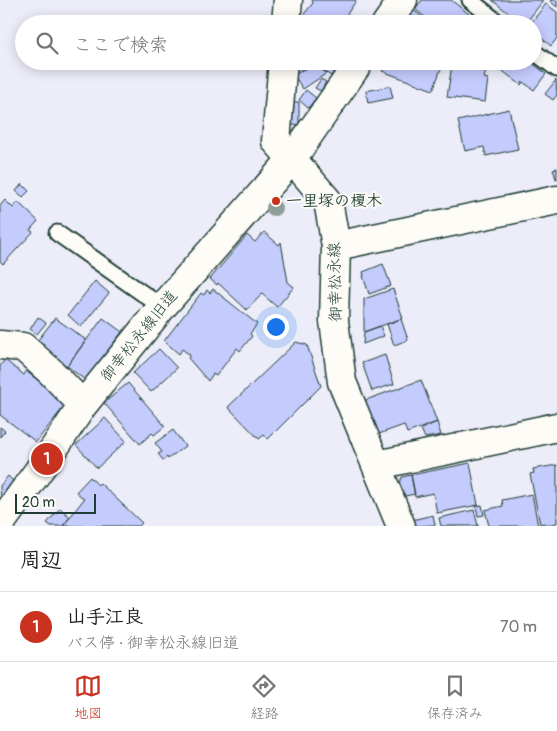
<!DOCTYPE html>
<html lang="ja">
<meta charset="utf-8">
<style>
body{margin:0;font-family:Pangolin,"Klee One",sans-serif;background:#f2f2f2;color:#222}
.scale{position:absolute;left:15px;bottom:12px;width:81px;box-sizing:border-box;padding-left:5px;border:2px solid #1f3d34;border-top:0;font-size:14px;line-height:18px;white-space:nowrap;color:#1f3d34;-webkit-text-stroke:4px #fdfcf7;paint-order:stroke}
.you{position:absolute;left:275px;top:326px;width:18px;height:18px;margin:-12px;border:4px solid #fff;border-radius:50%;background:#1a73e8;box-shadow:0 0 0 8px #1a73e833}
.badge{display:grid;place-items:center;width:32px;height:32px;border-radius:50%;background:#c8321e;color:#fff;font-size:16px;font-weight:700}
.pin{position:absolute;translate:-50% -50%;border:2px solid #fff;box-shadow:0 1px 5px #0006}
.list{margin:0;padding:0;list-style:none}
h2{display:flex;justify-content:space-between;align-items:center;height:65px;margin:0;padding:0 20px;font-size:21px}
h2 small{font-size:16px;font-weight:400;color:#767676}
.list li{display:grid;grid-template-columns:32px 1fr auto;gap:15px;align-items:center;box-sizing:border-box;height:70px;padding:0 20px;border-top:1px solid #e0e0e0}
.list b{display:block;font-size:19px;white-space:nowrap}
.list p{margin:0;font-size:16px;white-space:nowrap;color:#767676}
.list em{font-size:16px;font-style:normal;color:#767676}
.icon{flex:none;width:28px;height:28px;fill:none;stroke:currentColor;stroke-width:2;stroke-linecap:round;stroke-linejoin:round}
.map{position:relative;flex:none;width:557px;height:526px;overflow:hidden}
.search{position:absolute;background:#fff;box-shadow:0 2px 12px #0003;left:15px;right:15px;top:15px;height:55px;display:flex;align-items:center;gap:12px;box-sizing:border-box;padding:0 18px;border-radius:28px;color:#767676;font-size:19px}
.sheet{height:135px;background:#fff}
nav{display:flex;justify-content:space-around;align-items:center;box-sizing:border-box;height:70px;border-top:1px solid #e0e0e0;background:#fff;font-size:14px;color:#767676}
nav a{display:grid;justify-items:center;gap:2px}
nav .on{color:#c8321e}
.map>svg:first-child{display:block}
</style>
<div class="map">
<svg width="557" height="526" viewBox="0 0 557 526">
<rect width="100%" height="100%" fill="#ecedf9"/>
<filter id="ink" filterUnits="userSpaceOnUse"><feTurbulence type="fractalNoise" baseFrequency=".02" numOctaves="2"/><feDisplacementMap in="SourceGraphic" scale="10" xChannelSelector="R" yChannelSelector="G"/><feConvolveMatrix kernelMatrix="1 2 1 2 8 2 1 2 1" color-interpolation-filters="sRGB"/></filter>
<g filter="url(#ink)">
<path fill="#c4cbfd" stroke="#1f3d34" d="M312,0H354L356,1L340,24H315L304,14L313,3Z
M422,0H451L469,14L461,24H433L415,9Z
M492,0H541L543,1L525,24H522Z
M551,0H557V7L550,1Z
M546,4L557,12V38L551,46L533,31V24H530Z
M412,9L431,24H401Z
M473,17L482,24H467Z
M299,61H309L310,63L295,74L290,68Z
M314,61H341L331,76L313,64Z
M385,61H444L433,90L382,71Z
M484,61H495L491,66Z
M506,61H530L546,74L534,90L523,82L521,85L500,69Z
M313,64L327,73L303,89L294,75Z
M452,65L486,71L484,78L488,79L485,102L447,97Z
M321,79L326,82L321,91L315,88Z
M556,80L557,95L553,100L545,94Z
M390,86L393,98L368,103L366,91Z
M306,90L316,98L308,108L299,100Z
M287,102H299V125H287Z
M509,109L518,149L486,156L484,147L465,151L458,121Z
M557,168V179H556L553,169Z
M22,184L29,191L23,197L16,191Z
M5,200L13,208L18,202L38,221L30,230L33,232L3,264L0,261V206Z
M264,232L279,245L281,242L288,282L294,287L277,307L262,294L247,310L218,283L217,285L210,279L247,235L255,242Z
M383,264L391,286L369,294L363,276H364L363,272Z
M95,281L109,293L81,327L68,315Z
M213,289L257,324L250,334L252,336L240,351L237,348L216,376L213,374L208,381L188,358L190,355L182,349L179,354L164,341L201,293L204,295L207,290L210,293Z
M393,289L403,318L364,332V299Z
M38,317L46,323L37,334L30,329Z
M55,318L86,340L67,366L40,349L44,344L38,340Z
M103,318L122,332L85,380L67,366Z
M401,319L408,340L394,345L387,324Z
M380,326L384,336L363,344L364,332Z
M296,342L307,345L321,386L268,439L264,435L259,439L228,407Z
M159,349L177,368L151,392L133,373Z
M385,355L394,384L372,391L362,363Z
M5,360L24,375L26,371L67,403L36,442L0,415V366Z
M421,380L437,422L407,433L404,425L376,435L363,401Z
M128,383L165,426L154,435L152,433L140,444L104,403Z
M105,418L126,441L97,468L76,445Z
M437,422L441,435L425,438L421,429Z
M0,427L5,431L0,437Z
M173,430L185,446L168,459L167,457L163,460L158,454L162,452L155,443Z
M470,463L478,505L437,513L433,493L415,497L411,475Z
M557,465V523L546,525L545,523L540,524L530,474L534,473L533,469Z
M411,475L415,494L400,497L398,486L402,477Z
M8,476L14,482L1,499L0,486Z
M90,477L98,485L100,483L142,523L139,526H63L84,499L76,492Z
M532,494L538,526H489L485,510L503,506L502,500Z
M482,505L484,515L478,516L476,506Z
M60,508L70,517L63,526H51L47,523Z
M474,510L478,526H441L439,518Z
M433,515L435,525L414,526L412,520Z"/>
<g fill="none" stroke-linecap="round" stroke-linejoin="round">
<defs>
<path id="lane" d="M470,0L500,24
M533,51L557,69
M57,233L162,307"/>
<path id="street" d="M286,24L288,0
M336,246L557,200
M0,345L23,347L50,371L83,405
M377,465L557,427
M0,524L47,459L83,405L162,307L292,159L276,141L283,61"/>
<path id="secondary" d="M386,24L403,0
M360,61L292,159L328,201L336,246L334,321L342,382L401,526"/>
</defs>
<use href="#lane" stroke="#1f3d34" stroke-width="19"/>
<use href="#street" stroke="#1f3d34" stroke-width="31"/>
<use href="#secondary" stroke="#1f3d34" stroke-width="31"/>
<use href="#lane" stroke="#fdfcf7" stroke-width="15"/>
<use href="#street" stroke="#fdfcf7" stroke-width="28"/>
<use href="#secondary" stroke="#fdfcf7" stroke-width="28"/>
</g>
<circle fill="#8e9e98" cx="274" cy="208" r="8"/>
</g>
<circle fill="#c8321e" stroke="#fdfcf7" stroke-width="2" cx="276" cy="201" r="5"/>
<g text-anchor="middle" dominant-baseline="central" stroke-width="4" stroke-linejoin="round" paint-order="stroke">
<g font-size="16" font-weight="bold" fill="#1f3d34" stroke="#fdfcf7" text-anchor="start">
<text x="286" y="201">一里塚の榎木</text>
</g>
<g font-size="16" fill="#1f3d34" stroke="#fdfcf7">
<text transform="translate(335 282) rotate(-91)">御幸松永線</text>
<text transform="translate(139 336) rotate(-51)">御幸松永線旧道</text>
</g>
</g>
</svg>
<div class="scale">20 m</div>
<div class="you"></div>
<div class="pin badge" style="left:47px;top:459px">1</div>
<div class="search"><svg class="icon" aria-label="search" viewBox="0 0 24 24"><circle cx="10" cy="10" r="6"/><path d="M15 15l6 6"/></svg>ここで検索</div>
</div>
<section class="sheet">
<h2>周辺<small></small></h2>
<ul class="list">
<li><span class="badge">1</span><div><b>山手江良</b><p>バス停 · 御幸松永線旧道</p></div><em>70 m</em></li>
</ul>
</section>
<nav>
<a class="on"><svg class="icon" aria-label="map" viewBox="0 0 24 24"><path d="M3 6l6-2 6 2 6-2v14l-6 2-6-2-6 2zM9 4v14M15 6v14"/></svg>地図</a>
<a><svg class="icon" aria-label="directions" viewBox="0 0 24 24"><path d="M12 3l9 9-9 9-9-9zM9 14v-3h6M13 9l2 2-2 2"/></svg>経路</a>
<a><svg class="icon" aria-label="saved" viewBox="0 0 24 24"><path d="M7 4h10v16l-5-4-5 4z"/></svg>保存済み</a>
</nav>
